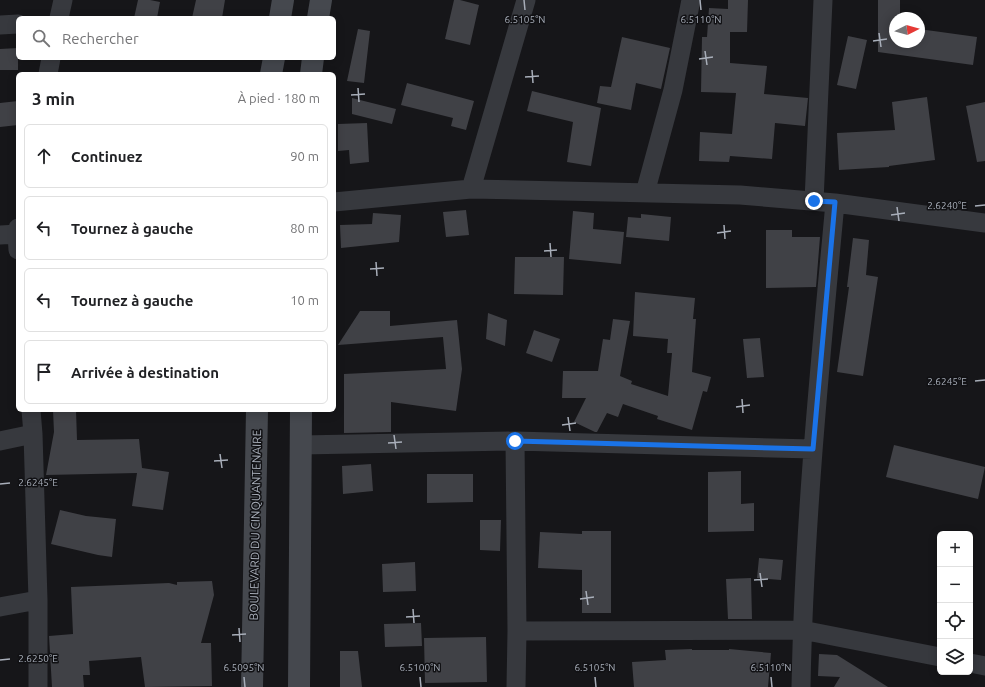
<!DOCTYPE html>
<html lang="fr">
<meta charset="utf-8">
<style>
body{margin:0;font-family:Ubuntu,sans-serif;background:#f2f2f2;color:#202124}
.controls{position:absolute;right:12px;bottom:12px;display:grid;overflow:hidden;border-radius:6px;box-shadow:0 2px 10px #0003}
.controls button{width:36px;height:36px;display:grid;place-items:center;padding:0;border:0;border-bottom:1px solid #e0e0e0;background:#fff;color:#202124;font:20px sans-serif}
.compass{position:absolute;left:889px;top:12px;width:36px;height:36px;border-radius:50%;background:#fff;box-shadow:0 2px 10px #0003;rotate:84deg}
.stop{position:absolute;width:12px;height:12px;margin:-9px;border:3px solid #1a73e8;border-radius:50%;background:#fff}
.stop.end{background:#1a73e8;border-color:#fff;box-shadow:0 1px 4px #0008}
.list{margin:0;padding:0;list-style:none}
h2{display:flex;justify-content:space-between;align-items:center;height:52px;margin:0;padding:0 16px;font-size:17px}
h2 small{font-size:13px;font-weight:400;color:#757577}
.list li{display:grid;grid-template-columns:26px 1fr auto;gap:12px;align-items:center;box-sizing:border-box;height:64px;margin:0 8px 8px;padding:0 8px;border:1px solid #e0e0e0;border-radius:6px}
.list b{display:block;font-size:15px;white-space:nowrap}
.list em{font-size:13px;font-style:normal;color:#757577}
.icon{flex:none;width:22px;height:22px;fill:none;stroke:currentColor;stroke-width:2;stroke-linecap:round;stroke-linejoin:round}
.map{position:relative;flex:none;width:985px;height:687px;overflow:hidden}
.search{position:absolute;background:#fff;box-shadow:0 2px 10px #0003;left:16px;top:16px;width:320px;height:44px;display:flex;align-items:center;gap:10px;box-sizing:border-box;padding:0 14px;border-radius:6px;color:#757577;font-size:15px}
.panel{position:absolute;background:#fff;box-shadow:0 2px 10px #0003;left:16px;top:72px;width:320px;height:340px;border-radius:6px}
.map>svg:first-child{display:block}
</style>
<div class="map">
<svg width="985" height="687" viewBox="0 0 985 687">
<rect width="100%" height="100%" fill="#161619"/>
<path fill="#404146" d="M138,0H150L160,2L157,18H134Z
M196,0H225L222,18H192Z
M454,0H460L479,5L470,45L445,39Z
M728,0H748L747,32H730V63L767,66L764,94L808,98L805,126L775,123L772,159L730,156L729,162L699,161L700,132L732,134L736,93L701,92L702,37H707L709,8L728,9Z
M878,0H900V18H895V42H919V29L977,37L973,65L878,52Z
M358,29L370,31L364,83L347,81Z
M848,36L867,40L856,89L837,85Z
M622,37L670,48L661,89L636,83L631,110L597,103L600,86L611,87Z
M18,48V70H0V49Z
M407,83L474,101L466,130L451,126L453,118L401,105Z
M532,91L601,108L591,166L567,162L573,122L527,111Z
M927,97L935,160L889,166V167L839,170L837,133L895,130L892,102Z
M352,98L396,109L392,124L352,114Z
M18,101V125L0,127V103Z
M985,102V161L977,162L966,106Z
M367,123L369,162L350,164L349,150L338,151V124Z
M466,210L469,235L446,237L443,212Z
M573,211L594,213L593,229L624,232L621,264L569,259Z
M373,213L401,215L399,242L341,248L340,225L372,224Z
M641,214L671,217L669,241L626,237L628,217L641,218Z
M766,230H792V237H820L816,287L766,288Z
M853,238L869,240L866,275L878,277L863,376L837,372L849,287H847Z
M515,257H564L563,295L514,294Z
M635,292L695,298L693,319H696L692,372L711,377L707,392L703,391L692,430L657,419L658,416L623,404L618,417L607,413L597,432H595L574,422L586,398H562L563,371H598L603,339L610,340L613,319L630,321L620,376L632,381L631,384L668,396L672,353H667L668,339L633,336Z
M360,311H390V326L457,320L462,369L456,411L391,402V432L344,433V374L446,369L443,337L338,345Z
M488,313L507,320L505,346L486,339Z
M534,330L560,339L552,362L526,353Z
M760,338L764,377L747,378L743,339Z
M53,410H76L77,440L139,439L142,468L169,472L163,510L132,506L137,473L46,475L54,432Z
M894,445L985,467L978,499L886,477Z
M371,464L373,491L343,494L342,466Z
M741,471V504L754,503V531L708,532V472Z
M427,474H473V502L427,503Z
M60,510L86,516L116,519L112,557L98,555L51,544Z
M480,520H501L500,551L480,550Z
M582,531H611V613H582V570L538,568L540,532L582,534Z
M759,558L783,560L781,580L757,578Z
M415,562L416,591L383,592L382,564Z
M751,578L752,619H728L726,579Z
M212,581L214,595L201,643H211L212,686L145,687L141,657L89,661L90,675H83L84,687H52L49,636L73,634L71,587L169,583L177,585V582Z
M421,623L422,646L385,647L384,624Z
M486,637L487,682L425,683L424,638Z
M692,649V650H729V649L771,653L768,687H634L632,662L666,660L665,650Z
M340,651H358L362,687H340Z
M819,654L837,655L888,687H834L840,677L818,676Z"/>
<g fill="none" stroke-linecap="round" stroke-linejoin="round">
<path stroke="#37393e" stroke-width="19" d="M59,18L63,0
M0,25L18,24
M48,74L51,58
M471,189L526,0
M645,193L673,90L691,0
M814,201L823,0
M334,202L471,189L740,195L835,203L985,223
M18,228L17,234L18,250
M0,235L18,234
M31,410L33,434L38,600V687
M0,441L33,434
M515,441L517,631L516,687
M301,445L515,441L813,449
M0,607L38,600
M517,631L802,630L940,657
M970,663L985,666
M801,687C804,525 820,364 835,203"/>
<path stroke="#45484e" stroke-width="22" d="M280,18L283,0
M318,18L321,0
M271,74L274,58
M311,74L313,58
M252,687L257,410
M299,687L301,410"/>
</g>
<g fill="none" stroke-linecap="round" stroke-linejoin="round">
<path stroke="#1a73e8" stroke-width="5" d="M515,441L813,449L835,202L814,201"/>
</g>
<path fill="none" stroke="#a8aeb9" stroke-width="1.5" d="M524,0L525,10M700,0L701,10M879,33L881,47M873,41L887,39M705,51L707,65M699,59L713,57M532,70L533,83M525,77L539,76M358,88L359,102M351,95L365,94M975,206L985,205M897,207L899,221M891,215L905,213M724,225L725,239M717,233L731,231M550,243L551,257M544,251L557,250M376,262L377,276M370,269L384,268M975,381L985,380M742,399L743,413M736,407L750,405M568,417L570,431M562,425L576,423M394,435L396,449M388,443L402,442M220,454L222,468M214,461L228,460M0,484L10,483M760,573L762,587M754,580L768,579M586,591L588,605M580,599L594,597M413,609L414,623M406,617L420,616M239,628L240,642M232,635L246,634M0,660L10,659M244,677L245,687M420,677L421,687M595,677L596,687M771,677L772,687"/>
<g text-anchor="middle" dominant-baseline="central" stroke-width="3" stroke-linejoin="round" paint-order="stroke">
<g font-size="12" fill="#a8aeb9" stroke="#111114">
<text transform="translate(255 525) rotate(-89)">BOULEVARD DU CINQUANTENAIRE</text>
</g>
</g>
<g font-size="10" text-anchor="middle" fill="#a8aeb9" stroke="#111114" stroke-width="3" stroke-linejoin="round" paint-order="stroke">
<text x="525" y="23">6.5105°N</text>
<text x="701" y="23">6.5110°N</text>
<text x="947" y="209">2.6240°E</text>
<text x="947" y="385">2.6245°E</text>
<text x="38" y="486">2.6245°E</text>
<text x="38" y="662">2.6250°E</text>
<text x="244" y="671">6.5095°N</text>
<text x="420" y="671">6.5100°N</text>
<text x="595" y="671">6.5105°N</text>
<text x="771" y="671">6.5110°N</text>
</g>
</svg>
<div class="controls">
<button>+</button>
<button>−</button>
<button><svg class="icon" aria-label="locate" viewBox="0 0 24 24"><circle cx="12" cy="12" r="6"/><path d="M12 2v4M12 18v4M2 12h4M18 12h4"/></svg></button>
<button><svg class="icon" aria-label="layers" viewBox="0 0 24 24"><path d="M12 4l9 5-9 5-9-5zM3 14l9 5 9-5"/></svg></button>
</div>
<svg class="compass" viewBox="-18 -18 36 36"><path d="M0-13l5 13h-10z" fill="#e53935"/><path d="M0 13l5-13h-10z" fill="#757577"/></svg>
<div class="stop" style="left:515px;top:441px"></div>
<div class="stop end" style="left:814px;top:201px"></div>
<div class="search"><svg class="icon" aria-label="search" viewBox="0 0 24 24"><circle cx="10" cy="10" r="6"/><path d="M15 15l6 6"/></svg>Rechercher</div>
<section class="panel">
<h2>3 min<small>À pied · 180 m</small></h2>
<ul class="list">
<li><svg class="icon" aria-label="ahead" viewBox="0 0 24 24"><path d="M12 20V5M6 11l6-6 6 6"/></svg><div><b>Continuez</b></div><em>90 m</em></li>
<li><svg class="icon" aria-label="left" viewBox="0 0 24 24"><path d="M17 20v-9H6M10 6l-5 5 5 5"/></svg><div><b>Tournez à gauche</b></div><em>80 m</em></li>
<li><svg class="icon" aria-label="left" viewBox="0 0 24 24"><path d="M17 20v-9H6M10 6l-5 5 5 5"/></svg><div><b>Tournez à gauche</b></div><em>10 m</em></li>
<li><svg class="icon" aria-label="arrive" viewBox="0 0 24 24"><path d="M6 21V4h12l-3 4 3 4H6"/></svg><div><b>Arrivée à destination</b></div></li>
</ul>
</section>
</div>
